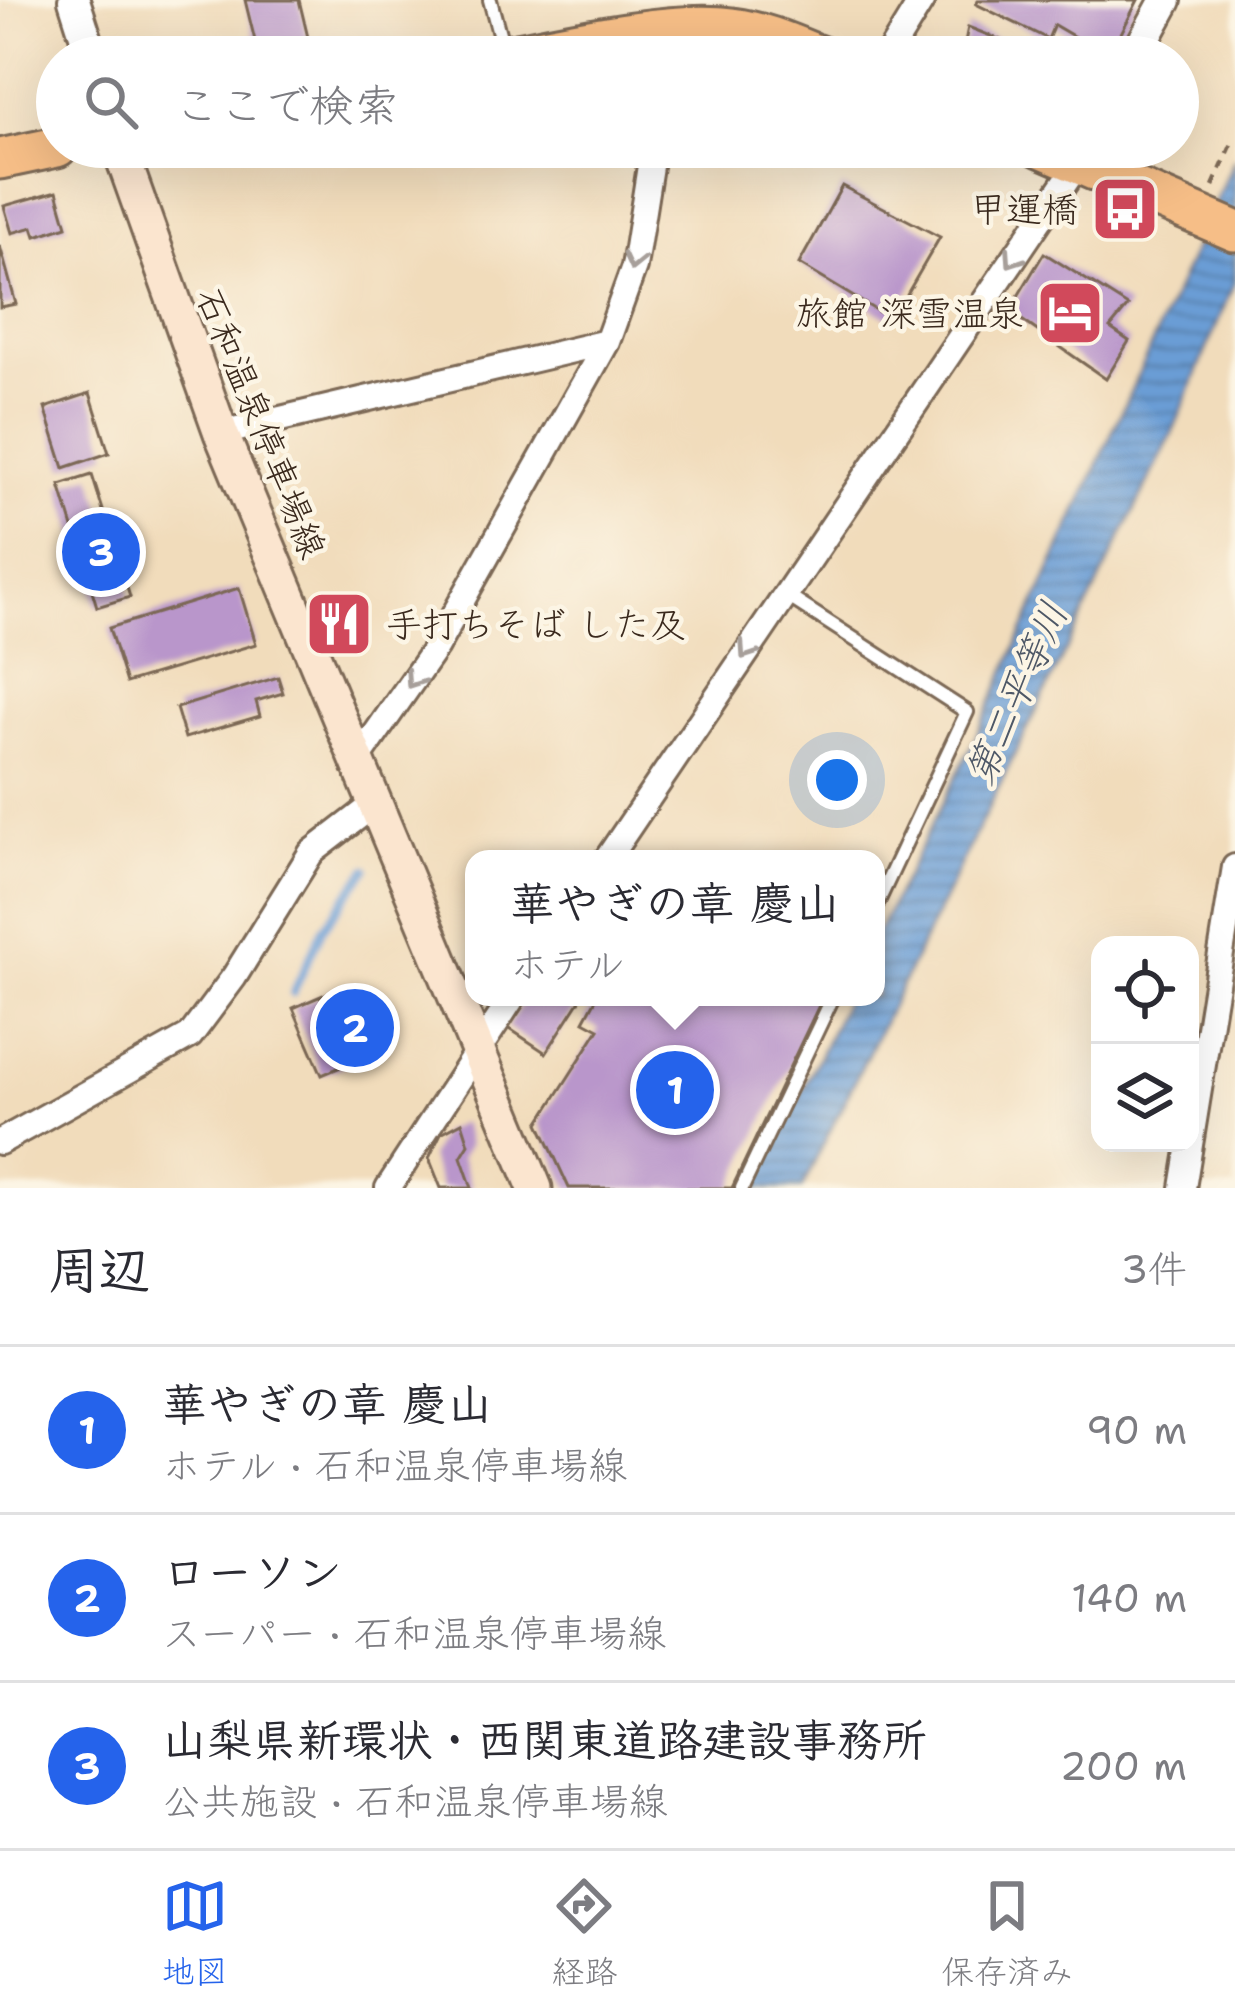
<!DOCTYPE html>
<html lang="ja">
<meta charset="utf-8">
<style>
body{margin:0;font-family:"Shantell Sans","Klee One",sans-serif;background:#f7f7f7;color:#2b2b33}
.controls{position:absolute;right:36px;bottom:36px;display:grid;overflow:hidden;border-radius:24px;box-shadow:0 12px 48px #0002}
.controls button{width:108px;height:108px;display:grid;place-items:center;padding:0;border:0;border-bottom:3px solid #e1e1e2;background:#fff;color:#2b2b33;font:60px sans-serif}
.you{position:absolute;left:837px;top:780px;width:42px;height:42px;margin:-30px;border:9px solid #fff;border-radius:50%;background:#1a73e8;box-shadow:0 0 0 18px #1a73e833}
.badge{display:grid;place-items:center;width:78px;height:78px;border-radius:50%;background:#2563eb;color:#fff;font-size:39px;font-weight:700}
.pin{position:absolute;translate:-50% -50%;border:6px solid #fff;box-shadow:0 3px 12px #0006}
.popup{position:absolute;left:465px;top:850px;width:420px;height:156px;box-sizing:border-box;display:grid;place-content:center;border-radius:24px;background:#fff;filter:drop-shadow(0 3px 9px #0005);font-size:39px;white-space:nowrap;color:#7c7c81}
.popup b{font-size:45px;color:#2b2b33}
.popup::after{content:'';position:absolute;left:50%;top:100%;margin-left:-24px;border:24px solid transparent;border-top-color:#fff}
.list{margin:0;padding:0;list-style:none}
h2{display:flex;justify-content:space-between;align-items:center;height:156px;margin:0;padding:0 48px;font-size:51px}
h2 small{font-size:39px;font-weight:400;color:#7c7c81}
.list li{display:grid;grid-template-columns:78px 1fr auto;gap:36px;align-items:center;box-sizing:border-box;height:168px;padding:0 48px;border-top:3px solid #e1e1e2}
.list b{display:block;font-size:45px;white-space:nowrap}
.list p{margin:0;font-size:39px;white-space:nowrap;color:#7c7c81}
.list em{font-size:39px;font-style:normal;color:#7c7c81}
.icon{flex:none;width:66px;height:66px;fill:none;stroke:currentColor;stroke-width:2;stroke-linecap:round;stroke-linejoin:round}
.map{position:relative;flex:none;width:1235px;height:1188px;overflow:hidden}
.search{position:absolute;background:#fff;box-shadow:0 12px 48px #0002;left:36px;right:36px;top:36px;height:132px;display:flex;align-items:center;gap:30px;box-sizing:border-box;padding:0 42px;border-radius:66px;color:#7c7c81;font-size:45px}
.sheet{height:660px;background:#fff}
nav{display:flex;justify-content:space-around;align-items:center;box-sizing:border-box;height:168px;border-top:3px solid #e1e1e2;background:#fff;font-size:33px;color:#7c7c81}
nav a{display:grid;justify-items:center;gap:6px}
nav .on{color:#2563eb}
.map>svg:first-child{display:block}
</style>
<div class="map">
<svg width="1235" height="1188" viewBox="0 0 1235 1188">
<defs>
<pattern id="water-rules" width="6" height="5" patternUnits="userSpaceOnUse" patternTransform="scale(3)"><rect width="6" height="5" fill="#6a9dd5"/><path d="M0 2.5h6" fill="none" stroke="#5880ac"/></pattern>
</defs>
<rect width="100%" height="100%" fill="#fcf5e5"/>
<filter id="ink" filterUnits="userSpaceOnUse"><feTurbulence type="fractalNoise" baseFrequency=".00833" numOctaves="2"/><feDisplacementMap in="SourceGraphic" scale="24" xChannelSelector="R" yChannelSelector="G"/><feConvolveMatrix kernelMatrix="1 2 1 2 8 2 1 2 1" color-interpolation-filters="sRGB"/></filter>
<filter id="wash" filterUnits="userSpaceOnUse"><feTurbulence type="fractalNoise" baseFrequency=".004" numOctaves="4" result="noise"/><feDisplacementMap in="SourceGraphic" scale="48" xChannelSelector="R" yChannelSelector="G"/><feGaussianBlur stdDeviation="2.7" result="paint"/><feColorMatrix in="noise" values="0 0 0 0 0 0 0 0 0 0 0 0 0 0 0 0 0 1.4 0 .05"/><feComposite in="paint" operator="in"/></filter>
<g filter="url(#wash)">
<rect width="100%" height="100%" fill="#f1dcbb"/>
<path fill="url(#water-rules)" stroke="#52647a" stroke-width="3" d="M1235,158V280L1172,434L802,1188H756L847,997H876V935L976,737Z"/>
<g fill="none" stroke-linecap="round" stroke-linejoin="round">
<path stroke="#6a9dd5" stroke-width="8" d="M293,993L323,928L367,869"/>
</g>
<g id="blocks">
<path fill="#b996cb" d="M245,0H299L310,46L259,57Z
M978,0H1138L1109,57L1054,25L1048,39L976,4Z
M968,27L1033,53L1031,57H962Z
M842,186L940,237L892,320L799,264Z
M57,191L67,226L36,236L33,227L12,233L4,206Z
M0,246L16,304L0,307Z
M1044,253L1128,306L1110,328L1129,341L1106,379L1009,311Z
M90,393L109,453L64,468L45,408Z
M92,475L130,597L97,607L60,485Z
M239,588L256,644L126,683L109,628Z
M278,677L283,693L256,701L260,716L185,738L176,708Z
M337,989L366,1056L322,1075L293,1008Z
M526,997H582L546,1053L507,1027Z
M597,997H823L732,1188H569L539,1123L599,1029L584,1021Z
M462,1122L469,1144L461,1157L472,1188H441L429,1158L441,1133Z"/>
</g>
</g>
<g filter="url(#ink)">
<use href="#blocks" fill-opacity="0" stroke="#7b6855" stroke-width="3"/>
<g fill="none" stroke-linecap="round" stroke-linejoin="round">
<defs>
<path id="service" d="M490,0L503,48
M786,595L967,712L876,906
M742,1188L833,997"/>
<path id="minor" d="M671,57L685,28
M887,57L922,0
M221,433L607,342
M356,762L436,647L607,342L634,267L653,147
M607,859L1079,162
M0,1142L190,1036L234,977L311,853L372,806
M388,1188L513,997
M1183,1188L1235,867"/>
<path id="tertiary" d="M74,0L92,57
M1135,57L1166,0"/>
<path id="secondary" d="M119,147L221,433L535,1188"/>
<path id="trunk" d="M497,57C559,45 671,19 732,28C764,32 792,45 822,57
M1041,147L1235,231
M0,159L57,147"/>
</defs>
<use href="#service" stroke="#7b6855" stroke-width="18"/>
<use href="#minor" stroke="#7b6855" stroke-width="30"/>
<use href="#tertiary" stroke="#7b6855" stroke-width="36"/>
<use href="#secondary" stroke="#7b6855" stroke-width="39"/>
<use href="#trunk" stroke="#7b6855" stroke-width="45"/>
<path stroke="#7b6855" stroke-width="4.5" stroke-dasharray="9 9" stroke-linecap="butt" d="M1213,186L1235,137"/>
<use href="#service" stroke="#fff" stroke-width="12"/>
<use href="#minor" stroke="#fff" stroke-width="24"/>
<use href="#tertiary" stroke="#fff" stroke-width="30"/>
<use href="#secondary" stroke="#fbe5cf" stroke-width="33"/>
<use href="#trunk" stroke="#f6be87" stroke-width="39"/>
</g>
<defs><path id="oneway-chevron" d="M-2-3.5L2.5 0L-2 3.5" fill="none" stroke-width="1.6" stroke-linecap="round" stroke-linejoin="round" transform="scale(3)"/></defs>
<g stroke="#a79f9a">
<use href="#oneway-chevron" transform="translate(1013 259) rotate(124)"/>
<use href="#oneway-chevron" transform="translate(633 262) rotate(103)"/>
<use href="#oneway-chevron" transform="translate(747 651) rotate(124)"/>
<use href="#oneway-chevron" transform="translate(413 680) rotate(124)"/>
</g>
</g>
<defs>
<symbol id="bus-square" viewBox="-11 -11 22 22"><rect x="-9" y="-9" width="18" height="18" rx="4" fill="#d1495b" stroke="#fcf5e5"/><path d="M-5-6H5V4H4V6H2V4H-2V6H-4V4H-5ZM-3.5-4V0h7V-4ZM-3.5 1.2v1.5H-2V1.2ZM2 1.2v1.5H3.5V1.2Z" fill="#fff"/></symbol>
<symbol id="hotel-square" viewBox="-11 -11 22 22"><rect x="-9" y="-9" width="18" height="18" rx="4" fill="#d1495b" stroke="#fcf5e5"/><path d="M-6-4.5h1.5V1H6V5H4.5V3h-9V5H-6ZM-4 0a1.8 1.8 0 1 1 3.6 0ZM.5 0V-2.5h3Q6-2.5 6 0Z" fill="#fff"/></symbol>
<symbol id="restaurant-square" viewBox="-11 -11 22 22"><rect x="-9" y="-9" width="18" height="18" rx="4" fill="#d1495b" stroke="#fcf5e5"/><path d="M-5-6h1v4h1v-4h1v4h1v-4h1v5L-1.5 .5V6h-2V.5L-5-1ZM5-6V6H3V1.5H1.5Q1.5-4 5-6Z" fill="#fff"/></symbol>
</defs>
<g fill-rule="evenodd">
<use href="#bus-square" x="1087" y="171" width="76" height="76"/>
<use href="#hotel-square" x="1032" y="275" width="76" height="76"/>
<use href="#restaurant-square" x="301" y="586" width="76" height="76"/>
</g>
<g text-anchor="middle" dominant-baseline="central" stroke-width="9" stroke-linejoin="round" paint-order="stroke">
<g font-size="36" fill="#3b2a1e" stroke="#fcf5e5" text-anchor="end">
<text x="1078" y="209">甲運橋</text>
<text x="1024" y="313">旅館 深雪温泉</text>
<text x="386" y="624" text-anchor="start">手打ちそば した及</text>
</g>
<g font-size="36" fill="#3b2a1e" stroke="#fcf5e5">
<text transform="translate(261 423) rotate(68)">石和温泉停車場線</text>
</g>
<g font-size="39" font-style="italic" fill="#4e5867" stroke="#fcf5e5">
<text transform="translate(1016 693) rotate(-66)">第二平等川</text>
</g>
</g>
</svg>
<div class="controls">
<button><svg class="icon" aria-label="locate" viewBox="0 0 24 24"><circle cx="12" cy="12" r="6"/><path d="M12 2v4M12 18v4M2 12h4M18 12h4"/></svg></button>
<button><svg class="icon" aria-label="layers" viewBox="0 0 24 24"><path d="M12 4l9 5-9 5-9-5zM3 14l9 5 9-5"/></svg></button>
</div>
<div class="you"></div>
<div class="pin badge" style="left:675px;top:1090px">1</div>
<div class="popup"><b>華やぎの章 慶山</b>ホテル</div>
<div class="pin badge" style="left:355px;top:1028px">2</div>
<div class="pin badge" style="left:101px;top:552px">3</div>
<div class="search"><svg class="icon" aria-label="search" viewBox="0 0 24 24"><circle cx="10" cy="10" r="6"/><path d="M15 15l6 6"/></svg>ここで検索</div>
</div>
<section class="sheet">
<h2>周辺<small>3件</small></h2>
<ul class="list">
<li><span class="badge">1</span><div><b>華やぎの章 慶山</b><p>ホテル · 石和温泉停車場線</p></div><em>90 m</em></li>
<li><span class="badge">2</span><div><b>ローソン</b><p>スーパー · 石和温泉停車場線</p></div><em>140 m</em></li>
<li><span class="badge">3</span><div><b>山梨県新環状・西関東道路建設事務所</b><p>公共施設 · 石和温泉停車場線</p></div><em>200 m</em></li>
</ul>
</section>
<nav>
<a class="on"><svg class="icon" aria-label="map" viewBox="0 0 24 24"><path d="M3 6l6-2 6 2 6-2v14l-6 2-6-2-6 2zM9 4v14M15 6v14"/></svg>地図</a>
<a><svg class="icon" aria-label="directions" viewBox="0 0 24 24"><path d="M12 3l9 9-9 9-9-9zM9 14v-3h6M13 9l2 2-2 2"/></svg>経路</a>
<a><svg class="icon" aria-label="saved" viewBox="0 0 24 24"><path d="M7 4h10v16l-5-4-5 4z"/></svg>保存済み</a>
</nav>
